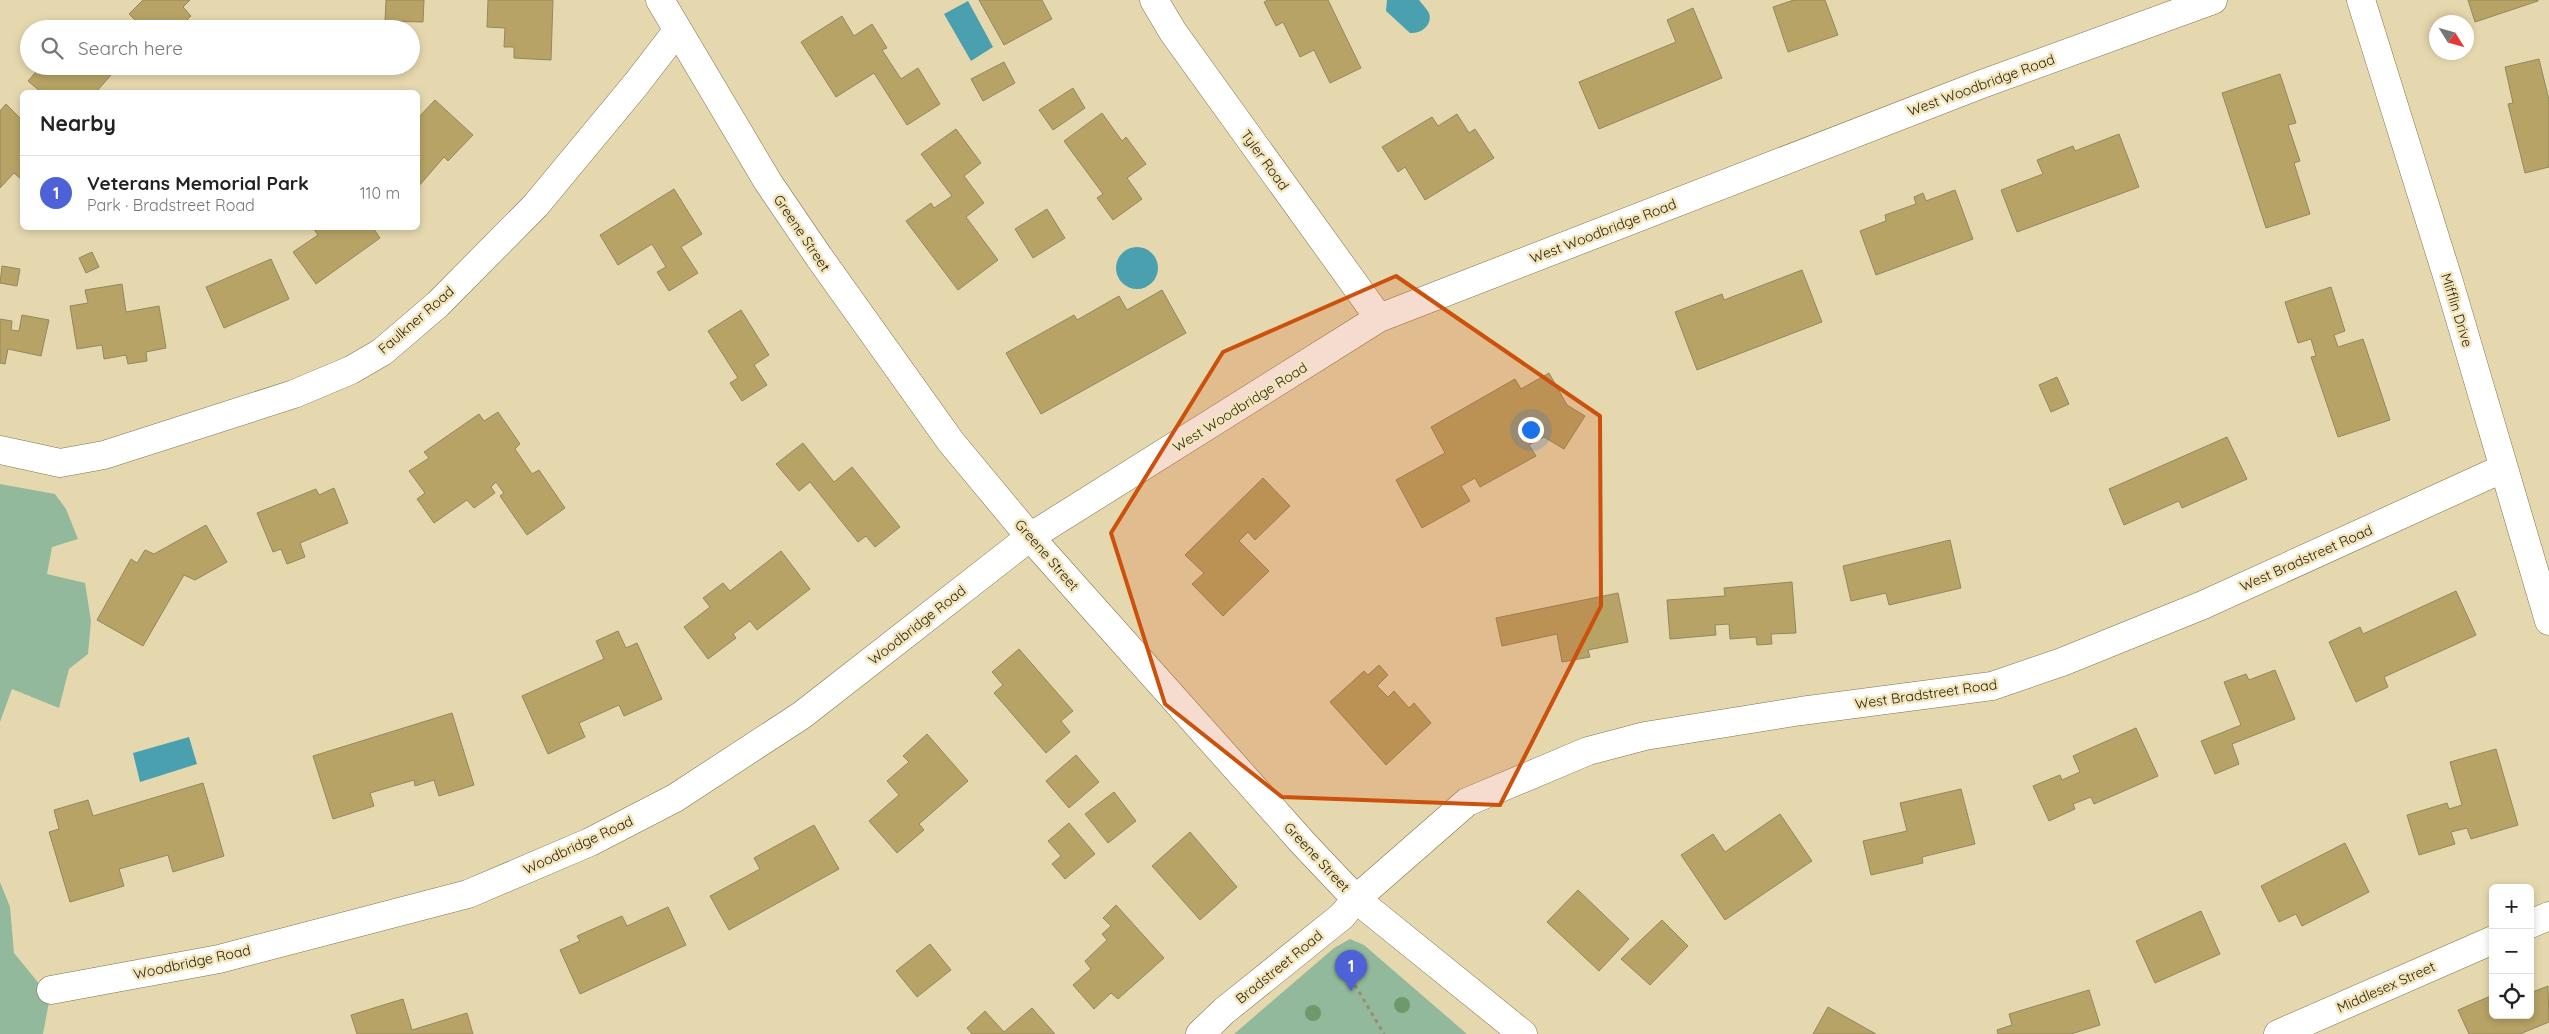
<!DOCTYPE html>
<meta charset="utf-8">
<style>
body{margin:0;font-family:Quicksand,sans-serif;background:#f2f2f2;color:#222}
.controls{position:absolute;right:15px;bottom:15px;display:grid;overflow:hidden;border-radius:8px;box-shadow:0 2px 8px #0003}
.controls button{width:45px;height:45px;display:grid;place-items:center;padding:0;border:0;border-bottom:1px solid #e0e0e0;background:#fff;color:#222;font:25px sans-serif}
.compass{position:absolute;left:2429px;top:15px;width:45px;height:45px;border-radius:50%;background:#fff;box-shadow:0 2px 8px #0003;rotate:127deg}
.you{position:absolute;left:1530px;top:429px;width:18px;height:18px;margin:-12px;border:4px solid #fff;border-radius:50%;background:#1a73e8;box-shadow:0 0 0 8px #1a73e833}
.badge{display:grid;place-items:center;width:32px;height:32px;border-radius:50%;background:#4e61d6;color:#fff;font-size:16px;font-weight:700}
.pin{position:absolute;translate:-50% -41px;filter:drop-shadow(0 1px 2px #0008)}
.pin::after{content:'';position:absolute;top:26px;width:18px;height:15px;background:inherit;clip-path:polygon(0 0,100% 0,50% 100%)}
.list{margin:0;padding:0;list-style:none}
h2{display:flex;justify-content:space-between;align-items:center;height:65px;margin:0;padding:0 20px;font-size:21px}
h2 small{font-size:16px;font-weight:400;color:#767676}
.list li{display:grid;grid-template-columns:32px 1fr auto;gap:15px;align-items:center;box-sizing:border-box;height:75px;padding:0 20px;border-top:1px solid #e0e0e0}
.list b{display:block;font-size:19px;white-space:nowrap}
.list p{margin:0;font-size:16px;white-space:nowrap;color:#767676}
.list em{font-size:16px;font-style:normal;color:#767676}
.icon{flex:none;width:28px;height:28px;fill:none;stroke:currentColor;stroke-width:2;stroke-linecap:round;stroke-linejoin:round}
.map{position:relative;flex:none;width:2549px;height:1034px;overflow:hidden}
.search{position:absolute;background:#fff;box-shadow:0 2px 8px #0003;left:20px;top:20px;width:400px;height:55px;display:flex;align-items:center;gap:12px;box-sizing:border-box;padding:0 18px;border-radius:28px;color:#767676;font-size:19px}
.panel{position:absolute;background:#fff;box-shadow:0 2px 8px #0003;left:20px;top:90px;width:400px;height:140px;border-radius:8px}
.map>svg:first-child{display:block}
</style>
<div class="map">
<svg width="2549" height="1034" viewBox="0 0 2549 1034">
<rect width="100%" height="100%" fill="#e6d8ae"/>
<path fill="#93b99c" d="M0,484L55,494L66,509L78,539L52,547L47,574L85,583L91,621L88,654L69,669L59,708L12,689L0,722Z
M0,882L10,907L14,953L50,997L43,1034H0Z
M1350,939L1364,945L1467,1034H1234L1334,948Z"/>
<path fill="#4ba0b0" d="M1387,0H1419C1422,4 1427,9 1429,13C1433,25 1421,34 1410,33L1386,11Z
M968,1L993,47L971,61L944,14Z
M1116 268a21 21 0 1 1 42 0a21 21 0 1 1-42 0Z
M189,737L197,764L140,782L133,753Z"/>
<path fill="#b7a365" stroke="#94875f" d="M143,0H190L183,7L191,16L180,27L182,29H144L129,14Z
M386,0H424L423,22L385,21Z
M488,0H553L551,60L514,58V47H504L505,28L487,27Z
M979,0H1042L1052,19L1004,45Z
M1268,0H1328L1361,68L1330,83L1314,50L1300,57L1283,22L1276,26L1264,2Z
M1794,0H1825L1838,35L1788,52L1773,7Z
M2468,0H2538V1L2475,22Z
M1693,8L1722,78L1599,129L1579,82L1676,42L1667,20Z
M842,16L854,36L872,24L887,48L882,50L901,79L918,68L940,104L907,125L874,73L836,97L801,42Z
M2539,59L2549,100V167L2525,173L2508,104L2513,103L2505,67Z
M1004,62L1015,83L983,101L971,79Z
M41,66H119L96,92H41L28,81Z
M180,66H190L185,71Z
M2280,74L2296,123L2288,125L2300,161L2294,163L2310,214L2266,228L2222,93Z
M1073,88L1085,108L1053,130L1039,110Z
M435,100L473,135L448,161L444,157L418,187V118Z
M6,104L22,120V180L14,173L0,188V111Z
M1102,113L1122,141L1126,137L1146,164L1127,178L1142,199L1113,220L1097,198L1103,194L1064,141Z
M1457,114L1469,133L1475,129L1494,158L1425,200L1405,167L1398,172L1382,147L1432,117L1438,126Z
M956,129L981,163L964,176L984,203L966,217L998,260L958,290L906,221L931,203L934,208L952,196L921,154Z
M2119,134L2139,187L2017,232L2001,190L2043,174L2037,160L2073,146L2075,151Z
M674,189L702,234L681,247L698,273L669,291L657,272L666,267L652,244L618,265L600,235Z
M1955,190L1973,239L1876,275L1860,231L1886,221L1885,215L1916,204L1914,197L1923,193L1926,201Z
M1047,209L1065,238L1033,258L1015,229Z
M313,228H373L380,238L316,284L293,252L318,235Z
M92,252L99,267L86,273L79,258Z
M271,259L289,299L224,328L206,287Z
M2,266L20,269L17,286L0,283Z
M1802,270L1822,322L1697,370L1675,312L1722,294L1724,300Z
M122,284L126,312L159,306L166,348L146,352L147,361L128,364L126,355L104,359L102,345L77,349L70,306L88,303L85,290Z
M2331,287L2345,331L2334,335L2338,347L2363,339L2390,420L2338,437L2311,357L2316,356L2311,339L2298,343L2285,302Z
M1162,290L1186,333L1041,414L1006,353L1074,315L1077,320L1119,296L1127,310Z
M741,310L769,355L754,365L767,385L742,401L730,383L738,378L708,331Z
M22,315L49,320L41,356L8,349L5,364L0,363V319L12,321L11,330L19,331Z
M1549,373L1567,405L1585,416L1564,449L1544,437L1529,445L1536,456L1480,487L1475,478L1461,486L1470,501L1422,528L1396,480L1445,453L1431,427L1515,379L1521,389Z
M2057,377L2069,404L2051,412L2039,385Z
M498,412L520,444L515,449L532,474L539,470L565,508L527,535L500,496L504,493L496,482L491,487L495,493L474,508L467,500L434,523L417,499L425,493L409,471L429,458L424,452L479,414L484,421Z
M2227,437L2247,479L2182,508L2179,501L2124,525L2109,489Z
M803,443L834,482L852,467L900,527L875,547L866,536L858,542L810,482L799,491L776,464Z
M1263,478L1290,506L1255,540L1248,532L1239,541L1269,571L1223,616L1192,584L1204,573L1185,555Z
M334,488L348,523L300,543L305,557L287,564L281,549L273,552L257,513L316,489L319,495Z
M206,525L227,562L195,580L184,575L143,646L97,620L131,559L137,563L145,550L154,554Z
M1950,540L1961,588L1889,605L1886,593L1851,601L1843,566Z
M781,551L810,589L757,630L750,621L733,634L736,638L708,659L684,627L710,607L703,598L723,583L730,591Z
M1792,582L1796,633L1771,634L1772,644L1757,645L1756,637L1730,639L1729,624L1715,625L1716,635L1670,639L1667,600L1725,596L1724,588Z
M2456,591L2476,635L2384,677L2388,687L2356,702L2329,642L2360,627L2363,634Z
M1618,593L1628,642L1588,650L1590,657L1562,662L1557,634L1502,646L1496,618Z
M618,631L626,648L637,643L662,699L624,716L619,705L579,723L585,737L548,754L522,696L604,659L596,641Z
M1019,649L1073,711L1061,721L1070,732L1046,753L994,693L1003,685L992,672Z
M1379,665L1388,675L1377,686L1388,697L1394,691L1409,708L1414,703L1431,723L1386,765L1330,702L1364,671L1368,675Z
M2275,670L2295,719L2232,744L2239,764L2215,774L2201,741L2241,725L2224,682L2246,674L2249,680Z
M452,713L474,785L439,796L434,780L415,786L414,780L370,793L374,806L333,819L313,756Z
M2136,728L2158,776L2094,804L2091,797L2073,804L2075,809L2049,821L2033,786L2060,775L2062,780L2080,772L2073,756Z
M927,734L968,781L919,824L924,830L897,853L869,821L899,795L887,781L909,762L903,756Z
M2496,749L2518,825L2471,839L2467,828L2451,832L2455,844L2419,855L2407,815L2447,803L2449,809L2462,805L2450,762Z
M1076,755L1099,782L1069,808L1046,781Z
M203,783L224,856L173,872L168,855L119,869L124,886L70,902L49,832L59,829L54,810L88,800L93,816Z
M1961,789L1975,844L1922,857L1923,863L1871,875L1863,841L1907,831L1900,803Z
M1114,792L1136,821L1108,843L1085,814Z
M1780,814L1812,861L1725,920L1681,855L1713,834L1725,852Z
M1069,823L1095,854L1065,879L1052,864L1061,856L1048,841Z
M814,825L839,869L729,930L710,896L760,869L754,858Z
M1190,832L1237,887L1200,920L1152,866Z
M2345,843L2369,892L2302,926L2296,914L2279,922L2261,886Z
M1578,890L1629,939L1599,971L1547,922Z
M1116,905L1164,958L1118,999L1111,993L1094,1009L1073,985L1091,969L1085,961L1107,940L1102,934L1111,926L1103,918Z
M668,907L686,945L580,994L560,950L580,941L577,936L622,916L627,926Z
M2201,911L2220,954L2155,983L2136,941Z
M1662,920L1688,946L1650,985L1621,959Z
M930,944L951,970L917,997L896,971Z
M2548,986L2549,1022L2520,1034H2469L2458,1010L2493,995V1015H2530V993Z
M2089,990L2100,1025L2071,1034H1998L1997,1030L2012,1025L2009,1014Z
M403,999L412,1030L467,1013L473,1034H357L351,1015Z
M1828,1007L1876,1034H1813Z
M1032,1008L1055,1034H972L967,1028L985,1011L1004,1032Z"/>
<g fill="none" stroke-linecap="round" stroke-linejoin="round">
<defs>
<path id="minor" d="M660,0L768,182L819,257L951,442L1030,537L1303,843L1356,899L1523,1034
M1154,0L1173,32L1379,318
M2361,0L2449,282L2549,621
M0,450L60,463L104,455L294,394L351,370L382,352L438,304L536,205L637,83L677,31
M2530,924L2549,916
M51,990L219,959L468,894L590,842L675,798L802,715L1030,537L1379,318L1982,84L2213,0
M1200,1034L1224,1011L1342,916L1356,899L1467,802L1588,751L1645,736L1801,711L1992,686L2062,662L2203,605L2504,468
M2278,1034L2493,940"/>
</defs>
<use href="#minor" stroke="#7f724b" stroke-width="29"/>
<path stroke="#998f6f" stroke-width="3" stroke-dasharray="4 4" stroke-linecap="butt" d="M1348,954L1352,980L1384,1034"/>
<use href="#minor" stroke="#fff" stroke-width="28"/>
</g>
<g fill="#6e9a6b">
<circle cx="1402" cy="1005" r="8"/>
<circle cx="1313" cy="1013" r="8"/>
</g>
<path fill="#cb510d" fill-opacity="0.2" stroke="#cb510d" stroke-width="4" stroke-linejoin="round" d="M1396,276L1600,416L1601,606L1500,805L1282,797L1165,704L1111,533L1223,352Z"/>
<g text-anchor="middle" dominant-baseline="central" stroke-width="5" stroke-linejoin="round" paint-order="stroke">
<g font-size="14" fill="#272212" stroke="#f3e5ba">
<text transform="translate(1981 85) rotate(-20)">West Woodbridge Road</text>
<text transform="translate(1265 160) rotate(54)">Tyler Road</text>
<text transform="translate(1603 231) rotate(-21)">West Woodbridge Road</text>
<text transform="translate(802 233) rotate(56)">Greene Street</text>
<text transform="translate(2457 310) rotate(73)">Mifflin Drive</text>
<text transform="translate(416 320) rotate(-41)">Faulkner Road</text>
<text transform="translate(1240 407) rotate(-32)">West Woodbridge Road</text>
<text transform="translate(1047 555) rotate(49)">Greene Street</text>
<text transform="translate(2306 558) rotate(-24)">West Bradstreet Road</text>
<text transform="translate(917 625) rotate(-38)">Woodbridge Road</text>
<text transform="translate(1926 694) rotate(-8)">West Bradstreet Road</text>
<text transform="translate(578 845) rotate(-25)">Woodbridge Road</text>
<text transform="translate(1317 857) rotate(47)">Greene Street</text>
<text transform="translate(192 962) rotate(-12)">Woodbridge Road</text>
<text transform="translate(1279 967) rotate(-39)">Bradstreet Road</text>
<text transform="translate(2386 987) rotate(-24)">Middlesex Street</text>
</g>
</g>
</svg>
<div class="controls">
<button>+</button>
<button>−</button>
<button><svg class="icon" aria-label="locate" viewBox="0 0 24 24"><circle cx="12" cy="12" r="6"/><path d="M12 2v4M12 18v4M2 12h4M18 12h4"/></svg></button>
</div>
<svg class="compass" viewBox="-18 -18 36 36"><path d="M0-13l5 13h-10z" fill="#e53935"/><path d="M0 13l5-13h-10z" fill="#767676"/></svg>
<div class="you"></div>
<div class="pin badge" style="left:1351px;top:991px">1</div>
<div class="search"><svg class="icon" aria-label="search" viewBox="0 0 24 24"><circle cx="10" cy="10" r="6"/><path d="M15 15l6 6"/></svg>Search here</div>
<section class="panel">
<h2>Nearby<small></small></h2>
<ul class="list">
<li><span class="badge">1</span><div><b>Veterans Memorial Park</b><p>Park · Bradstreet Road</p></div><em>110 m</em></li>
</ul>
</section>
</div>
